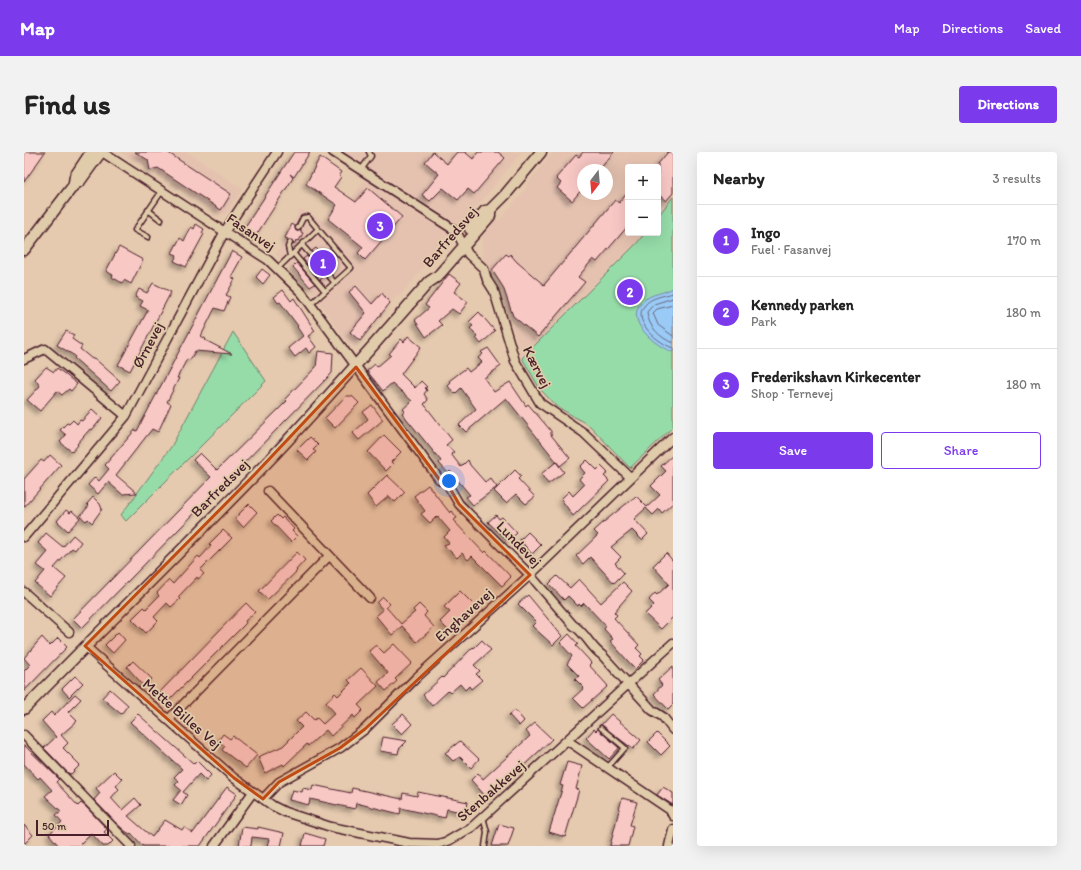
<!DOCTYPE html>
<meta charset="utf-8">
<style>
body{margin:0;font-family:Itim,sans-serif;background:#f2f2f2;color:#222}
.controls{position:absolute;right:12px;top:12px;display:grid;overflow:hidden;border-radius:4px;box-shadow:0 4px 16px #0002}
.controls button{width:36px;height:36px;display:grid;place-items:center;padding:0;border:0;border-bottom:1px solid #e0e0e0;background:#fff;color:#222;font:20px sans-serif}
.compass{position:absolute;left:553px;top:12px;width:36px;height:36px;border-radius:50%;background:#fff;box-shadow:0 4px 16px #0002;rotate:196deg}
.scale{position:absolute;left:12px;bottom:10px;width:73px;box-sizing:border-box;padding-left:4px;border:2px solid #4a1f2b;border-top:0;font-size:11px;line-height:14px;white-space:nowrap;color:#4a1f2b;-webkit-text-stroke:3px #e0cbaa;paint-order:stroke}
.you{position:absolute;left:425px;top:329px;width:14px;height:14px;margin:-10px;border:3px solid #fff;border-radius:50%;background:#1a73e8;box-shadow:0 0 0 6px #1a73e833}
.badge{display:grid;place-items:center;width:26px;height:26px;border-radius:50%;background:#7c3aed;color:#fff;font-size:13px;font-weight:700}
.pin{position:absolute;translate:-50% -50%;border:2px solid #fff;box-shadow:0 1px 4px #0006}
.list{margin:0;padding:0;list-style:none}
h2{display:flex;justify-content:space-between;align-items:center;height:52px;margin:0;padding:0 16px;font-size:17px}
h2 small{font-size:13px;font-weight:400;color:#767676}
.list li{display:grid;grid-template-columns:26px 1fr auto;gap:12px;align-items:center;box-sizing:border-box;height:72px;padding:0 16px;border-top:1px solid #e0e0e0}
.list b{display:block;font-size:15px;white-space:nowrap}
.list p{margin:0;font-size:13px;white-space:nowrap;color:#767676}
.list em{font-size:13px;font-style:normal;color:#767676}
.actions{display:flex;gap:8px;padding:12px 16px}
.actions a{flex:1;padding:9px 0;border:1px solid #7c3aed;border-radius:4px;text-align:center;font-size:14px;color:#7c3aed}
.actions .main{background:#7c3aed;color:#fff}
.map{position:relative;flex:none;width:649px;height:694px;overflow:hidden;border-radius:4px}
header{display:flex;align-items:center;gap:24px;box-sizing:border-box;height:56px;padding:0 20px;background:#7c3aed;color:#fff}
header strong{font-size:19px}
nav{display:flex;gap:22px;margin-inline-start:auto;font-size:14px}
.intro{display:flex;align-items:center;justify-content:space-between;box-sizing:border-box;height:96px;padding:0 24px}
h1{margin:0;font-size:28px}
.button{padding:10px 18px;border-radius:4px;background:#7c3aed;color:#fff;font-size:14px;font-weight:700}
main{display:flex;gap:24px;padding:0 24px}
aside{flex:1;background:#fff;border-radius:4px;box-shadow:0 4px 16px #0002}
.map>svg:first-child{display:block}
</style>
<header>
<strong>Map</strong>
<nav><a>Map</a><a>Directions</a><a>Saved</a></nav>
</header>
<div class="intro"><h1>Find us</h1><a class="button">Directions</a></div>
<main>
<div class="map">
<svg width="649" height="694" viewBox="0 0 649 694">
<defs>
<filter id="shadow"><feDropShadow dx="-3.5" dy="3.5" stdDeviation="2" flood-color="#0004"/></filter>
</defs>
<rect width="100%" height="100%" fill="#e5caaf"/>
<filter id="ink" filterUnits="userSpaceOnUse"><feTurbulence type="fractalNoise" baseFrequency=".025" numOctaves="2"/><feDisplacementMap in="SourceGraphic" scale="8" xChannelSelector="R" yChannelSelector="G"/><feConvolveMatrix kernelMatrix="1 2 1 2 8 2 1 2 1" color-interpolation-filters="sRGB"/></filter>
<g filter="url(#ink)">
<path fill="#e5c2b0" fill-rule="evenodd" d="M96,0H163L219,37L202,62L195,63Z
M299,0H498L456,51L437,71L433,72L423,86L378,142L371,146L332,194H326L287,138L265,114L252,103L276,57L309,73L340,28Z
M529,0H649V45L634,64V15H604V81H621L613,91L498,206L487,172L479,138L472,124L459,109L457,85L472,67H476L501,38L502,33ZM559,18H583V42H559Z"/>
<path fill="#96dca9" stroke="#707e6a" d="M649,45V275L606,316L566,274L532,254L516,237L498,206L613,91L621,81H634V64Z
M209,180L242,229L102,369L97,363L147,295Z"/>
<path fill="#99cbf6" stroke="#7986a5" d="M649,136V200C633,195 599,169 618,150C627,141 639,142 649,136Z"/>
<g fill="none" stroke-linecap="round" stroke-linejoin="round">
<path stroke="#6a647c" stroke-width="1" d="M649,141C640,144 627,145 621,153C606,169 636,192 649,196
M649,146L630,152L623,160C624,174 636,186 649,191
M649,153L633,157L629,161L634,173L649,184"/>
</g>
<path fill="#f8c8c5" stroke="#4a1f2b" filter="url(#shadow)" d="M0,0H21L0,30Z
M111,0H143L207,42L197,58L134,16L126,18L124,8Z
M270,0H286L270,25L266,22L269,26L229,88L217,81Z
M409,0L423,12L433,0H441L449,7L454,0H474L481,6L450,42L444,37L434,48L419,36L406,49L398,43L415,22L401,10Z
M559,0H590L575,18H559V36L548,49L533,36L537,31L532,26L552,3L555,5Z
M644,0H649V41L642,49L634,42V12Z
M296,5L317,20L315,23L317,25L310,35L332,50L344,36L378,65L341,108L334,101L339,95L304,67L313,53L282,32Z
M604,40V74L573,110L569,107L554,125L561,130L514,185L489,164L479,135L468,118L482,102L485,104L486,102L493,110L520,133L591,48L595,51Z
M172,72L180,77L178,81L180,82L162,115L150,109L153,103L148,101L156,86L160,89L167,75L170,77Z
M268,72L271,74L272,79L277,77V80L279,81L275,89L272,88L270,93L268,88L263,90L264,87L261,86Z
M95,95L119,108L107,132L100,128L98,131L88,125L89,123L82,119Z
M292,96L310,116L306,120L288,99Z
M208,99L218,105L207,125L211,127L202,143L206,145L200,159L191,156L177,184L182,187L181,188L208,202L171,199L166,208L163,207L153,226H155L143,250L147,252L134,280L128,277L92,323L113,341L98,342L84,330L74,342L64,333L71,325L75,329L85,317L81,313L111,278L113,279Z
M283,104L300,124L296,128L279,107Z
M273,111L291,132L286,135L269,115Z
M238,117L246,123L239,132L232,125Z
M425,122L437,131L430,140L444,150L435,162L428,157L414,169L418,173L402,185L391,168L405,156L401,153Z
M129,131L147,140L106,219L94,213L124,158L116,154L119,149L111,145L115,137L123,141Z
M332,134L348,152L358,141L366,151L336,189L326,180L342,161L325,140Z
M259,138L267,149L270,146L291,179L284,184L292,195L285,201L282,196L271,205L264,196L279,184L273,175L274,174L256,150L254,151L250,145Z
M455,160L471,179L457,192L452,186L453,185L446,176L449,174L445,170Z
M42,179L50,183L48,187L58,194L56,197L68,207L70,206L96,229L87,239L50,206L51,204L33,193Z
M384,184L397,195L377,222L391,236L397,229L403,235L401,236L403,238L400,242L404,248L400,252L428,288L422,293L430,300L427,302L437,315L444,308L446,313L461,330L466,326L473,335L449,353L442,345L446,343L426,319L424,321L415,311L417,309L378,261L381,259L379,257L388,249L368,231L359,239L343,219L351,212L353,215L367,203L365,202L377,187L380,190Z
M464,196L477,214L460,226L470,240L486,230L502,254L504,252L527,279V283L546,306L536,314L482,246L442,280L435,273L452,257L437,236L431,242L423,233L426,230L425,229L442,216L445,220L458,210L454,206L459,202L457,200Z
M294,199L309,201L308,221L58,476L49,467L187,325L169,308L176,301L193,318L263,249L261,247L292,215Z
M22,215L30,220L33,216L53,232L47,239L45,237L38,243L33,239L16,259L3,248L16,234L11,227Z
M322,244H328L335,251L311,276L301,266Z
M348,253L359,268L335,288L329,281L344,267L339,260Z
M68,257L78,266L68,278L66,277L53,292L54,293L48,300L36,290L42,283L36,278L43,271L45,272L49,268L53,272L56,268L58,269Z
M360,283L377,300L367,310L369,312L362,319L344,300Z
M286,285L294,293L289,298L292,300L284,308L273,298Z
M26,303L37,313L0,355V327L17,308L20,310Z
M649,303V351L638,361L635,357L629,363L622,356L610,367L624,382L618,388L608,378L587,395L597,405L591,411L600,421L590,431L566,405L559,412L552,404L574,383L570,379L581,369L612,344L623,355L636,343L627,334L642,319L637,314Z
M563,308L573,318L577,314L584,321L580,324L585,329L549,364L537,347L545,339L549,344L560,333L555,327L561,321L556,315Z
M532,310L540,320L524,332L517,322Z
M491,318L497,324L494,327L511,345L502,352L492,342L482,351L470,339Z
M363,323L381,340L371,350L365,344L352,355L343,343Z
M404,333L426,361L428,359L433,366L429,368L460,401L462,399L487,425L478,434L448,404L444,408L438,401L433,406L420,393L425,391L420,385L426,379L413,364L406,371L397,362L401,359L390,344Z
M69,345L76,352L78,357L68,371L64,367L62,369L56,364L65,354L63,352Z
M225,352L233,360L219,375L211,366Z
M42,358L46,361L48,359L56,366L44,379L33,369Z
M253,363L257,367L259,365L270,377L268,379L273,384L267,390L247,369Z
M472,363L475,367L478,365L493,381L484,389L464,370Z
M199,378L208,386L176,418L180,422L174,427L173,425L154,445L156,447L147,455L143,451L130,465L134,469L122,481L108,467L120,455L122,457L135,444L133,441L145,428L149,432L174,404L176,406L187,394L185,392Z
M504,380L517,393L508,402L496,388Z
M22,381L39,395L49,383L57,390L51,398L48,396L30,416L42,426L26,444L11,431L21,419L13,413L24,400L14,391Z
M273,400L281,408L272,418L273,419L244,447L235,439Z
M642,401L649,409V465L637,477L621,462L630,453L625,448L631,441L633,443L645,432L629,414Z
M533,424L546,436L555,427L577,451L599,430L608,439L590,460L593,463L590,466L615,493L612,496L618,502L616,504L620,508L611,517L586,489L589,487L580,477L582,474L560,451L557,454L555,452L554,454L544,444L540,448L525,432Z
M436,439L451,454L425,479L416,470L426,460L420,455Z
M504,443L538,484L529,493L508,474L512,470L494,452Z
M359,445L366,452L362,455L377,472L391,460L389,458L395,452L403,460L400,464L410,475L393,490L378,474L368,483L352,464L359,458L353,451Z
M222,451L231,460L221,469L222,471L145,548L136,540Z
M94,480L101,488L89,501L81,493Z
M545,482L554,492L552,494L565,508L567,511L565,513L584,534L559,556L549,546L560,536L551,527L555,524L543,512L548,504L536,491Z
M18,485L26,494L34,486L43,495L0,539V519L6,513L0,506Z
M458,488L467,498L450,513L456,519L452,522L458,528L447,537L445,534L441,538L436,532L426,541L424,539L408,554L399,543L418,525L419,526L449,495L450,496Z
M370,492L388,511L371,527L373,529L362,539L354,530L364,521L345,499L352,493L360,501Z
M109,509L128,527L121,535L103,515Z
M649,514V552L644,557L630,542L638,533L634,528Z
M337,516L354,534L334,553L339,558L331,566L329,563L307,584L302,578L284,594L283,592L260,614L259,612L241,621L234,605L259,594L278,575L272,569L282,560L290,568L293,566L299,572L311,561L302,551L311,541L314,544L327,531L324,528Z
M51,524L59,531L45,545L38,537Z
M86,537L104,553L97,562L78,546Z
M51,542L57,547L44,560L53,569L37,583L44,591L39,596L56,613L47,622L44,621L20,596L32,585L18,569L27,560L30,564Z
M491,558L500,569L495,574L485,563Z
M114,562L170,612L173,609L187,623L182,629L175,622L159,640L163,643L157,653L149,648L157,638L151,633L155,629L150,625L158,617L106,570Z
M379,562L388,572L378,582L368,572Z
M587,562L617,588L609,597L577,573Z
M511,571L528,587L464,647L447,628L454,621L459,627L506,584L502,579Z
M570,577L572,579L574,577L595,596L585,607L562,586Z
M633,581L646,594L637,603L624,590Z
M199,582L206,587L209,584L233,603L222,616L198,598L201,594L194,589Z
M359,585L383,589L375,597L374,602L356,599Z
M436,589L455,607L447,616L436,605L429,609L421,601Z
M0,593L35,627L32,630L54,654L57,651L62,655L83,677L80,680L89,689L84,694H79L67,681L54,694H35L25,682L38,670L32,663L37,659L21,644L28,638L16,625L14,627L0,612Z
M543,610L558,614L552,637L555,638L541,685L525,680L539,634L536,633Z
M90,619L98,627L92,634L95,637L87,646L98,658L111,646L117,653L104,664L128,685L141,668L158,678L160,675L169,681L203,635L213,642L176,694H119L107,681L106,682L101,679L91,670L70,648L76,641L72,636Z
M289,633L327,641L328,636L378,647L379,641L393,644L394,640L444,650L442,661L423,657L421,666L377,656L376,662L332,651L331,657L286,647L285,653L265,648L268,638L278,640L279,636L288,638Z
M639,635L649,641V653L633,643Z
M598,646L613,650L606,673L609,674L604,694H586Z
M475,672L490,676L484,694H468Z
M0,673L9,683L0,692Z
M218,675L234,677V675L260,681L257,694H243L245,687L228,685L227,694H215Z
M281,681L301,687L299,694H278Z"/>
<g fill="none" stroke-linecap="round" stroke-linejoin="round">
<defs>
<path id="service" d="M337,18L347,4L345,0
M124,58L137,68
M274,76L279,66L284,65L294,77
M124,85L111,78L138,39
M266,91L264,95L266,104
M278,93L311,131
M269,101L301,139
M254,116L294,77L327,116L287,152
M577,576L601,596L583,616
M459,665L463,680L461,694"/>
<path id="minor" d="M78,0L244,108L278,141L415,327L424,333L435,352L506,423L549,473C562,481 566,495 578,503L628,558L639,565L649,578
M309,0L432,79L444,102L460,117L463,128L470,139L491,209L516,251L560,281L606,325
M0,207L21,197L102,264
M244,339L346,446
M0,385L102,264L201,79L253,0
M0,440L45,480
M61,494L210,626L249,654L261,660L307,675L385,691L414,692L424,689L448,675L649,491
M144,568L305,404
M0,583L107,694
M544,589L646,658L649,664
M239,647L255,630L316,596L341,577L393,525L506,423L649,285
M190,694L229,640
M645,694L649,677"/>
<path id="tertiary" d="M50,30L51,24L67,0
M446,77L461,59L466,58L481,43L517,0
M0,98L49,34L56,29L77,0
M0,557C83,472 168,389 250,303C303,247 354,188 405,130L414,124L466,64V58"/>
</defs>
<use href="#service" stroke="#4a1f2b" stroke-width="7"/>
<use href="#minor" stroke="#4a1f2b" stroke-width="11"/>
<use href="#tertiary" stroke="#4a1f2b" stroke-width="13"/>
<use href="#service" stroke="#e0cbaa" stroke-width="4"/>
<use href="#minor" stroke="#e0cbaa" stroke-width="8"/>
<use href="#tertiary" stroke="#e0cbaa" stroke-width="10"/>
</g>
</g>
<path fill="#c04a14" fill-opacity="0.2" stroke="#c04a14" stroke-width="3" stroke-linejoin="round" d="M332,215L415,327L424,333L435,352L506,423L341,577L316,596L255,630L239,647L210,626L61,494L232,321Z"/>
<g text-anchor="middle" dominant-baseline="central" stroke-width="3.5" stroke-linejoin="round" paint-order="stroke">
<g font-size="15" fill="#4a1f2b" stroke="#e0cbaa">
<text transform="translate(227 80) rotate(34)">Fasanvej</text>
<text transform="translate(426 85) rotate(-49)">Barfredsvej</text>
<text transform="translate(124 193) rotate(-62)">Ørnevej</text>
<text transform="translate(513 215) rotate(63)">Kærvej</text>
<text transform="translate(196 336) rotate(-45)">Barfredsvej</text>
<text transform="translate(495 392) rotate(46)">Lundevej</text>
<text transform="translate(440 463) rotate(-42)">Enghavevej</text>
<text transform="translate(158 562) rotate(41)">Mette Billes Vej</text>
<text transform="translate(467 639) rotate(-41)">Stenbakkevej</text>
</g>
</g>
</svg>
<div class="controls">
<button>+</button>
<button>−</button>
</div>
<svg class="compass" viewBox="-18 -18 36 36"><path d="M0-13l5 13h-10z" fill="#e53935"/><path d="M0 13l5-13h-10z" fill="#767676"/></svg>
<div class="scale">50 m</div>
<div class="you"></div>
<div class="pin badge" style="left:299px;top:111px">1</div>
<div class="pin badge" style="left:606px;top:140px">2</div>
<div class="pin badge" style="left:356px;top:74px">3</div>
</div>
<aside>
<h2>Nearby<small>3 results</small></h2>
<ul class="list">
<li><span class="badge">1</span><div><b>Ingo</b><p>Fuel · Fasanvej</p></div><em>170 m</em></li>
<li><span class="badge">2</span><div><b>Kennedy parken</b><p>Park</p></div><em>180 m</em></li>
<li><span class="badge">3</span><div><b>Frederikshavn Kirkecenter</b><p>Shop · Ternevej</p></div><em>180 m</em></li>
</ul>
<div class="actions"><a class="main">Save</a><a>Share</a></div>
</aside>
</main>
